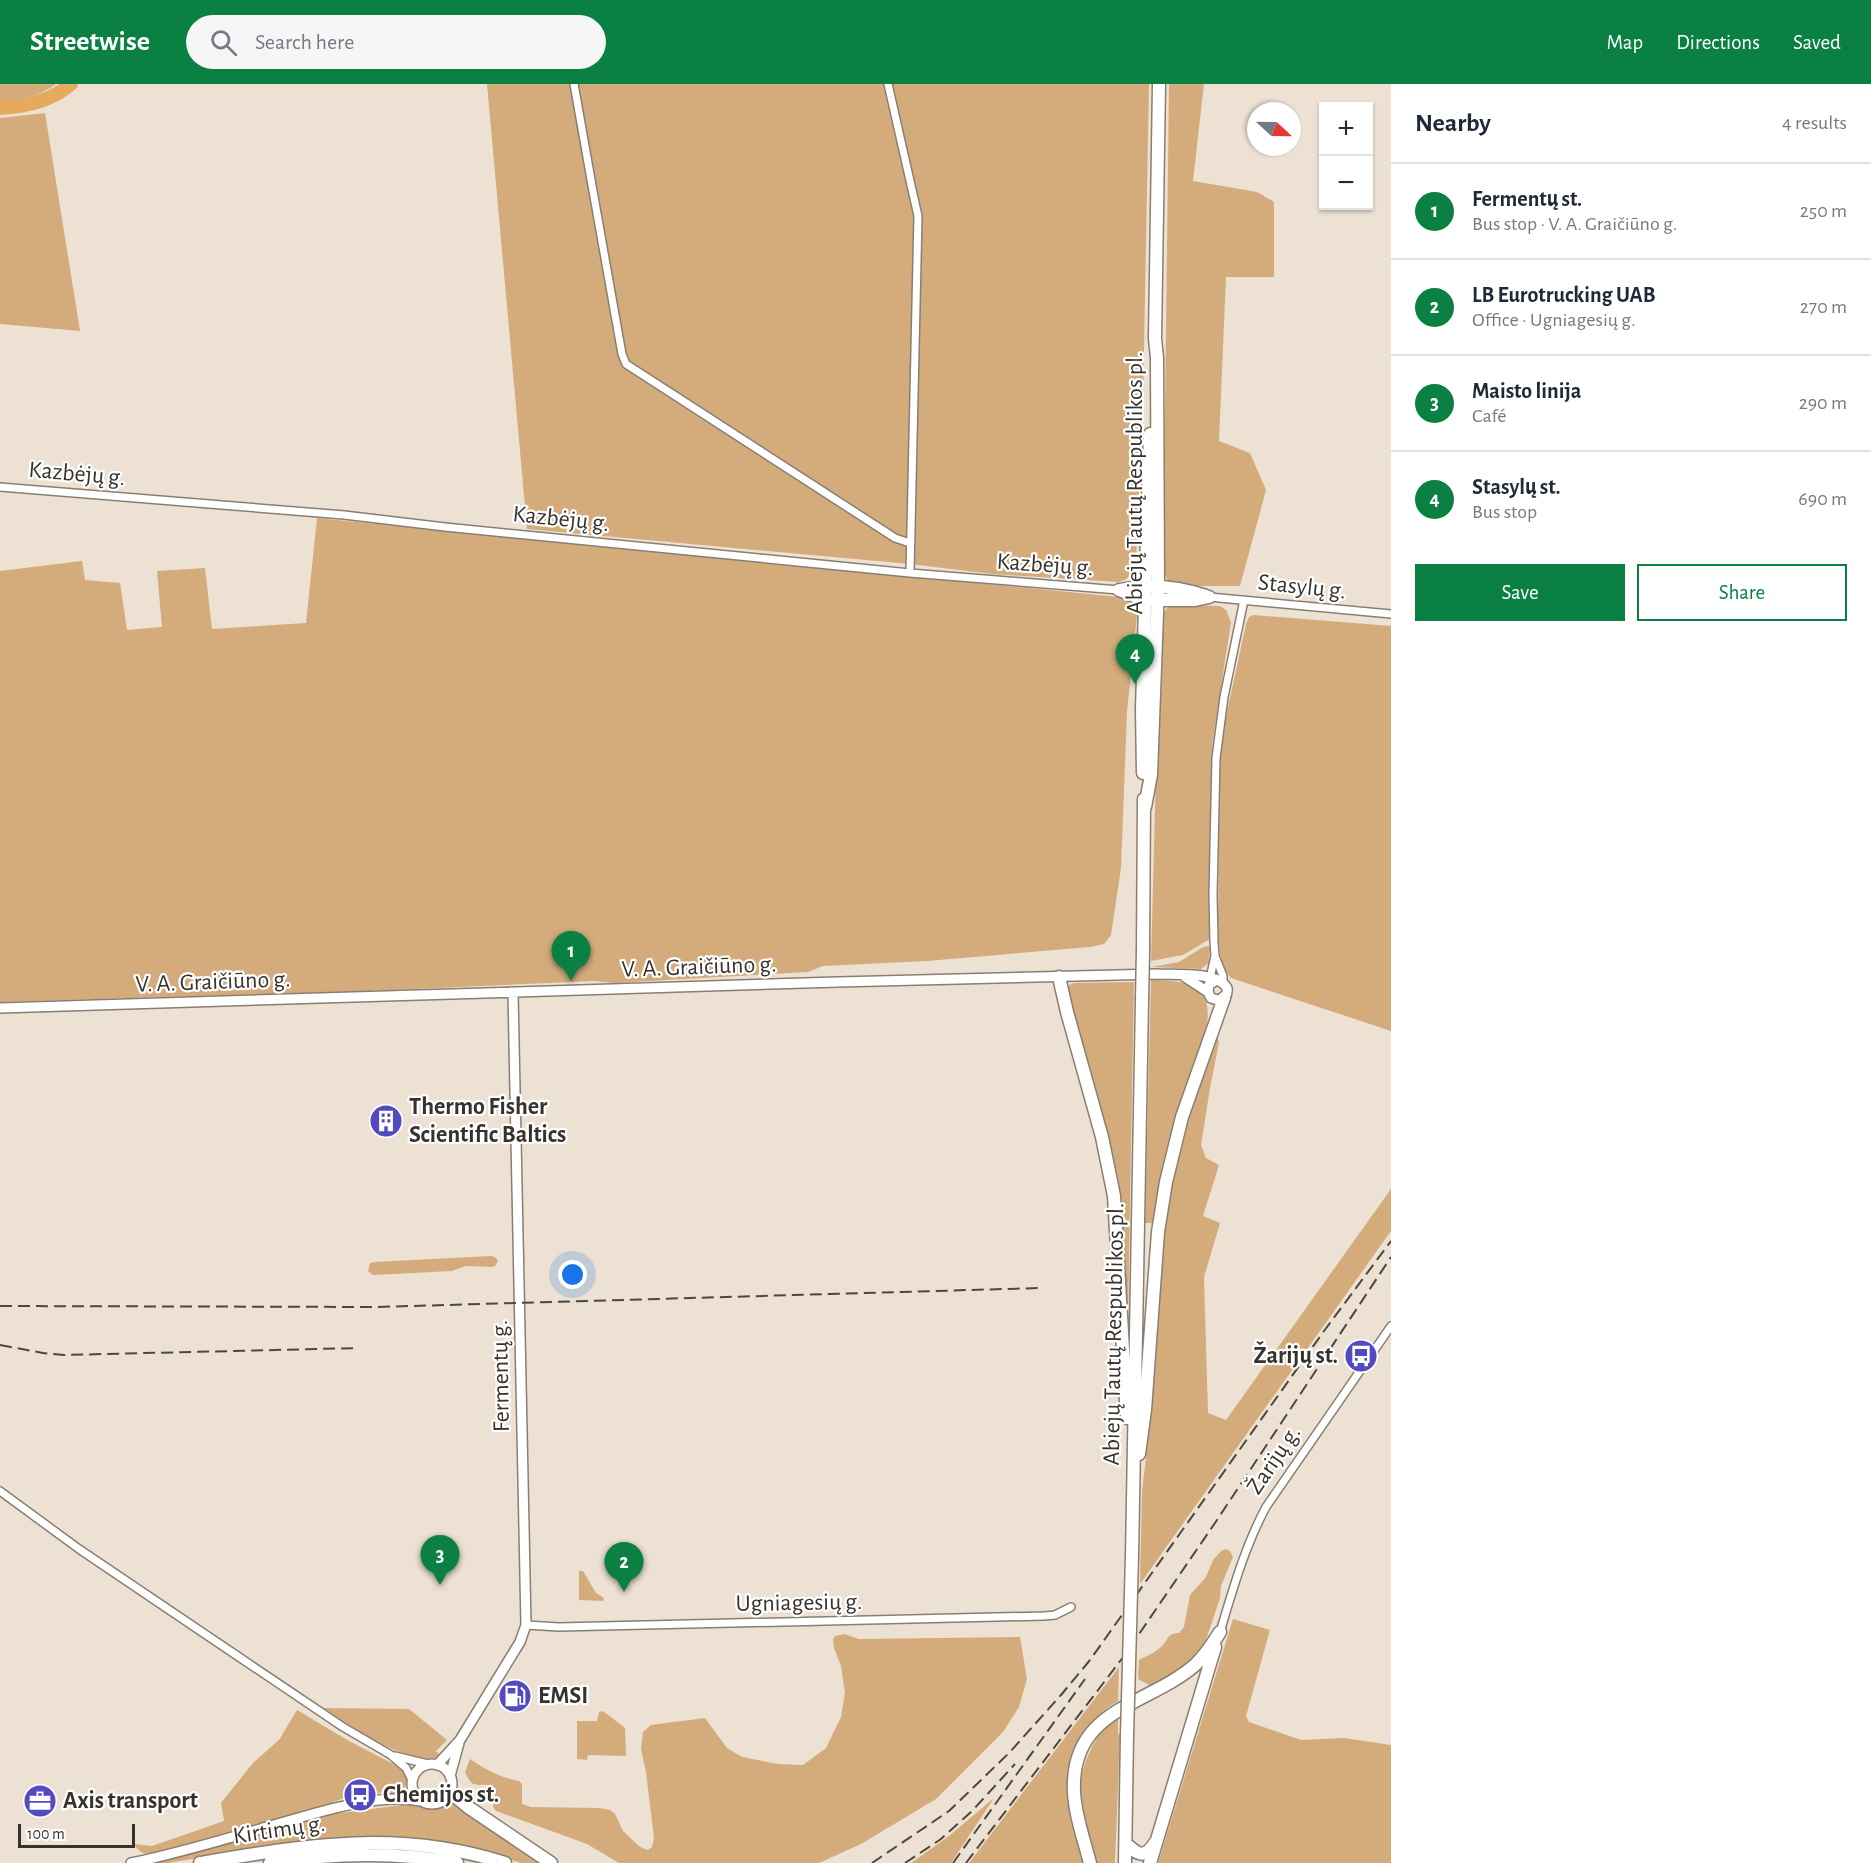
<!DOCTYPE html>
<meta charset="utf-8">
<style>
body{margin:0;font-family:"Alegreya Sans",sans-serif;background:#f6f6f7;color:#1f2937}
.controls{position:absolute;right:18px;top:18px;display:grid;overflow:hidden;border-radius:0px;box-shadow:0 2px 4px #0004}
.controls button{width:54px;height:54px;display:grid;place-items:center;padding:0;border:0;border-bottom:2px solid #e0e1e3;background:#fff;color:#1f2937;font:30px sans-serif}
.compass{position:absolute;left:1247px;top:18px;width:54px;height:54px;border-radius:50%;background:#fff;box-shadow:0 2px 4px #0004;rotate:112deg}
.scale{position:absolute;left:18px;bottom:15px;width:117px;box-sizing:border-box;padding-left:6px;border:3px solid #36322d;border-top:0;font-size:16px;line-height:21px;white-space:nowrap;color:#36322d;-webkit-text-stroke:4px #fff;paint-order:stroke}
.you{position:absolute;left:573px;top:1191px;width:21px;height:21px;margin:-15px;border:4px solid #fff;border-radius:50%;background:#1a73e8;box-shadow:0 0 0 9px #1a73e833}
.badge{display:grid;place-items:center;width:39px;height:39px;border-radius:50%;background:#0b8043;color:#fff;font-size:20px;font-weight:700}
.pin{position:absolute;translate:-50% -50px;filter:drop-shadow(0 2px 3px #0008)}
.pin::after{content:'';position:absolute;top:32px;width:21px;height:18px;background:inherit;clip-path:polygon(0 0,100% 0,50% 100%)}
.list{margin:0;padding:0;list-style:none}
h2{display:flex;justify-content:space-between;align-items:center;height:78px;margin:0;padding:0 24px;font-size:26px}
h2 small{font-size:20px;font-weight:400;color:#747a83}
.list li{display:grid;grid-template-columns:39px 1fr auto;gap:18px;align-items:center;box-sizing:border-box;height:96px;padding:0 24px;border-top:2px solid #e0e1e3}
.list b{display:block;font-size:22px;white-space:nowrap}
.list p{margin:0;font-size:20px;white-space:nowrap;color:#747a83}
.list em{font-size:20px;font-style:normal;color:#747a83}
.actions{display:flex;gap:12px;padding:18px 24px}
.actions a{flex:1;padding:14px 0;border:2px solid #0b8043;border-radius:0px;text-align:center;font-size:21px;color:#0b8043}
.actions .main{background:#0b8043;color:#fff}
.icon{flex:none;width:33px;height:33px;fill:none;stroke:currentColor;stroke-width:2;stroke-linecap:round;stroke-linejoin:round}
.map{position:relative;flex:none;width:1391px;height:1779px;overflow:hidden}
header{display:flex;align-items:center;gap:36px;box-sizing:border-box;height:84px;padding:0 30px;background:#0b8043;color:#fff}
header strong{font-size:28px}
nav{display:flex;gap:33px;margin-inline-start:auto;font-size:21px}
.search{width:420px;height:54px;background:#f6f6f7;display:flex;align-items:center;gap:15px;box-sizing:border-box;padding:0 21px;border-radius:33px;color:#747a83;font-size:22px}
main{display:flex}
aside{flex:1;background:#fff}
.map>svg:first-child{display:block}
</style>
<header>
<strong>Streetwise</strong>
<div class="search"><svg class="icon" aria-label="search" viewBox="0 0 24 24"><circle cx="10" cy="10" r="6"/><path d="M15 15l6 6"/></svg>Search here</div>
<nav><a>Map</a><a>Directions</a><a>Saved</a></nav>
</header>
<main>
<div class="map">
<svg width="1391" height="1779" viewBox="0 0 1391 1779">
<rect width="100%" height="100%" fill="#ece1d3"/>
<path fill="#d4ac7c" d="M0,0H56C40,12 24,15 4,19L0,18Z
M487,0H1149L1143,319L1136,474C1133,487 1132,494 1119,498L992,490L910,480L527,445Z
M1169,0H1204L1193,97L1257,108L1274,118V193H1226L1219,357L1250,369L1266,406L1240,502H1179L1169,499L1163,488Z
M45,29L80,247L0,240V34Z
M317,434L1119,513C1130,517 1134,520 1137,531L1127,628L1121,784L1111,851L1104,860L1090,863L927,877L823,882L808,888L614,899L594,897L369,907L0,918V487L82,477L85,496L120,499L127,546L162,543L157,487L205,484L212,545L306,539Z
M1177,521L1220,522L1226,526L1231,538L1212,662L1208,818L1210,855L1183,871L1151,877L1160,535L1167,524Z
M1253,531L1391,542V947L1237,896L1231,894L1224,885L1221,877L1219,859L1218,835L1220,675L1224,642L1246,540L1249,533Z
M1210,862L1209,879L1201,885L1151,883L1179,878L1203,863Z
M1151,896C1185,897 1213,897 1207,941L1176,1035L1163,1085L1153,1139H1145Z
M1134,898L1128,1233L1126,1234C1123,1184 1124,1132 1115,1082C1104,1024 1083,966 1066,909L1069,901L1074,899Z
M1217,950L1219,958L1210,1004L1201,1061L1206,1074L1219,1081L1203,1132L1220,1139L1204,1193L1208,1329L1226,1336L1391,1105V1147L1140,1500L1142,1407L1152,1323L1166,1122L1186,1034Z
M491,1172L495,1173L498,1177L495,1182L492,1183L466,1182L452,1187L373,1191L368,1187L370,1179L374,1178Z
M1226,1465L1230,1467L1233,1473L1221,1502L1220,1514L1205,1559L1185,1584L1151,1602L1138,1595L1139,1576C1146,1572 1155,1569 1161,1563C1168,1557 1167,1549 1179,1549L1184,1543L1190,1511L1206,1493L1213,1476L1221,1467Z
M579,1487H583L596,1509L604,1514L603,1517L579,1516Z
M1233,1535L1270,1546L1246,1632L1249,1638L1301,1656L1344,1654L1391,1661V1779H1158Z
M844,1550L859,1555L1020,1553L1027,1595L1019,1623L1003,1648L936,1715L861,1760L819,1779H619L587,1760L496,1727L493,1723L495,1713V1704C480,1695 474,1710 465,1688L470,1675C486,1686 499,1693 519,1697L522,1700V1720L531,1723L599,1724L610,1726L615,1730L623,1747L640,1763L648,1766L652,1763L654,1754L646,1688L641,1665L643,1648L651,1641L705,1634L727,1664L742,1673L778,1680L803,1681L826,1664L841,1633L845,1609L841,1582L834,1564L833,1555L835,1552Z
M1119,1583L1118,1617C1101,1626 1091,1641 1083,1658C1079,1667 1074,1675 1071,1684C1060,1713 1076,1750 1084,1779H969Z
M324,1624L409,1625L447,1656L436,1667L441,1672C410,1685 349,1641 324,1624Z
M297,1626L349,1657L403,1685C408,1694 409,1704 398,1709C391,1711 386,1708 379,1709C362,1710 338,1713 324,1723L152,1769C143,1771 139,1768 134,1760L152,1762L224,1737L221,1719L253,1679L279,1656Z
M603,1627L625,1644L626,1672L588,1671L587,1676L577,1675V1637H597L599,1628Z
M1118,1635V1650L1120,1651L1115,1779H1095C1083,1733 1069,1707 1093,1661C1099,1650 1105,1639 1118,1635Z
M994,1714L951,1779H911L949,1752Z
M450,1717L544,1779H521L481,1766L440,1758L380,1753L307,1756L168,1779H153L334,1730L409,1720L437,1724Z"/>
<g fill="none" stroke-linecap="round" stroke-linejoin="round">
<path stroke="#e5aa5d" stroke-width="14" d="M0,24C25,23 51,17 71,0"/>
<defs>
<path id="street" d="M574,0L622,270L626,280L895,454L910,459
M888,0L918,132L910,489
M0,403L344,431L445,443L910,489L1119,506
M1209,513L1391,530
M1223,897V892L1215,872L1214,858L1213,811L1216,674L1224,613L1244,516
M1209,898L1215,872
M0,1407L79,1465L239,1573L343,1643L391,1671L406,1684L412,1696
M526,1541L559,1543L1044,1532L1055,1531L1071,1523
M1220,1548C1233,1505 1245,1462 1266,1423L1391,1242
M395,1672L428,1680"/>
<path id="secondary" d="M1185,893L1208,908
M0,924L838,898L1157,890C1174,891 1218,887 1227,904C1228,911 1225,915 1218,916L1211,914L1208,908L1209,901L1216,896
M412 1700a20 20 0 1 1 40 0a20 20 0 1 1-40 0Z
M437,1681L460,1656L520,1558L526,1541L513,909
M450,1692L459,1659
M131,1779C180,1769 229,1754 277,1740C321,1728 375,1709 421,1717"/>
<path id="highway" d="M1119,506L1145,516H1195L1209,513
M1120,506C1149,500 1178,503 1206,512
M1143,689L1142,625L1150,350
M1145,723L1151,691L1158,502L1157,274L1155,254L1159,0
M1143,867L1144,715
M1059,893L1067,928L1102,1053L1114,1112L1127,1334
M1139,1370L1145,1326L1158,1148L1166,1098L1182,1033L1224,914
M1132,1472L1142,916
M450,1708L468,1723L551,1779
M1126,1760C1139,1771 1144,1775 1155,1759
M200,1779C307,1761 398,1745 505,1779
M270,1779C333,1769 393,1767 457,1779
M1090,1779C1084,1756 1075,1731 1074,1708C1070,1624 1148,1622 1195,1581C1206,1571 1213,1559 1220,1548
M1125,1779L1127,1651
M1150,1779L1215,1563"/>
</defs>
<use href="#street" stroke="#897e72" stroke-width="10"/>
<use href="#secondary" stroke="#897e72" stroke-width="12"/>
<use href="#highway" stroke="#897e72" stroke-width="15"/>
<use href="#street" stroke="#fff" stroke-width="7"/>
<use href="#secondary" stroke="#fff" stroke-width="9"/>
<use href="#highway" stroke="#fff" stroke-width="12"/>
<path stroke="#4c4841" stroke-width="2" stroke-dasharray="12 6" stroke-linecap="butt" d="M0,1222L376,1223L1040,1204
M0,1261L43,1269L64,1271L359,1264
M872,1779L949,1727L1009,1669L1061,1611L1090,1576L1324,1247L1391,1157
M905,1779L941,1755L972,1727L1015,1680
M953,1779L1085,1595
M966,1779L1124,1572L1217,1436L1391,1173"/>
<defs>
<path id="highway-bridge" d="M1142,916L1143,867
M1127,1651L1132,1472"/>
</defs>
<use href="#highway-bridge" stroke="#897e72" stroke-width="15" stroke-linecap="butt"/>
<use href="#highway-bridge" stroke="#fff" stroke-width="12"/>
</g>
<defs>
<symbol id="building-disc" viewBox="-11 -11 22 22"><circle r="9.5" fill="#5349c1" stroke="#fff"/><path d="M-4-6H4V6H1V3H-1V6H-4ZM-2.5-4.3h1.7v1.8h-1.7ZM.8-4.3h1.7v1.8H.8ZM-2.5-1h1.7V.8h-1.7ZM.8-1h1.7V.8H.8Z" fill="#fff"/></symbol>
<symbol id="bus-disc" viewBox="-11 -11 22 22"><circle r="9.5" fill="#5349c1" stroke="#fff"/><path d="M-5-6H5V4H4V6H2V4H-2V6H-4V4H-5ZM-3.5-4V0h7V-4ZM-3.5 1.2v1.5H-2V1.2ZM2 1.2v1.5H3.5V1.2Z" fill="#fff"/></symbol>
<symbol id="fuel-disc" viewBox="-11 -11 22 22"><circle r="9.5" fill="#5349c1" stroke="#fff"/><path d="M-5.5-6h7V0h2V4h1.3V-2.5L3-4.5l.8-.8L6-3V5H2.5V1h-1V6h-7ZM-4.2-4.7v3.2H.2V-4.7Z" fill="#fff"/></symbol>
<symbol id="office-disc" viewBox="-11 -11 22 22"><circle r="9.5" fill="#5349c1" stroke="#fff"/><path d="M-6-3h4V-5.5h4V-3h4V5H-6ZM-1-4.5V-3h2v-1.5ZM-6 0V1H6V0Z" fill="#fff"/></symbol>
</defs>
<g fill-rule="evenodd">
<use href="#building-disc" x="367" y="1018" width="38" height="38"/>
<use href="#bus-disc" x="1342" y="1253" width="38" height="38"/>
<use href="#fuel-disc" x="496" y="1593" width="38" height="38"/>
<use href="#bus-disc" x="341" y="1692" width="38" height="38"/>
<use href="#office-disc" x="21" y="1698" width="38" height="38"/>
</g>
<g text-anchor="middle" dominant-baseline="central" stroke-width="4.5" stroke-linejoin="round" paint-order="stroke">
<g font-size="24" fill="#36322d" stroke="#fff">
<text transform="translate(77 390) rotate(5)">Kazbėjų g.</text>
<text transform="translate(1135 399) rotate(-90)">Abiejų Tautų Respublikos pl.</text>
<text transform="translate(561 435) rotate(6)">Kazbėjų g.</text>
<text transform="translate(1045 481) rotate(4)">Kazbėjų g.</text>
<text transform="translate(1302 503) rotate(6)">Stasylų g.</text>
<text transform="translate(699 883) rotate(-2)">V. A. Graičiūno g.</text>
<text transform="translate(213 898) rotate(-2)">V. A. Graičiūno g.</text>
<text transform="translate(1114 1250) rotate(-89)">Abiejų Tautų Respublikos pl.</text>
<text transform="translate(501 1292) rotate(-91)">Fermentų g.</text>
<text transform="translate(1274 1376) rotate(-56)">Žarijų g.</text>
<text transform="translate(799 1519) rotate(-1)">Ugniagesių g.</text>
<text transform="translate(279 1746) rotate(-8)">Kirtimų g.</text>
</g>
<g font-size="24" font-weight="bold" fill="#36322d" stroke="#fff" text-anchor="start">
<text x="409" y="1023">Thermo Fisher<tspan x="409" dy="28">Scientific Baltics</tspan></text>
<text x="1338" y="1272" text-anchor="end">Žarijų st.</text>
<text x="538" y="1612">EMSI</text>
<text x="383" y="1711">Chemijos st.</text>
<text x="63" y="1717">Axis transport</text>
</g>
</g>
</svg>
<div class="controls">
<button>+</button>
<button>−</button>
</div>
<svg class="compass" viewBox="-18 -18 36 36"><path d="M0-13l5 13h-10z" fill="#e53935"/><path d="M0 13l5-13h-10z" fill="#747a83"/></svg>
<div class="scale">100 m</div>
<div class="you"></div>
<div class="pin badge" style="left:571px;top:897px">1</div>
<div class="pin badge" style="left:624px;top:1508px">2</div>
<div class="pin badge" style="left:440px;top:1501px">3</div>
<div class="pin badge" style="left:1135px;top:600px">4</div>
</div>
<aside>
<h2>Nearby<small>4 results</small></h2>
<ul class="list">
<li><span class="badge">1</span><div><b>Fermentų st.</b><p>Bus stop · V. A. Graičiūno g.</p></div><em>250 m</em></li>
<li><span class="badge">2</span><div><b>LB Eurotrucking UAB</b><p>Office · Ugniagesių g.</p></div><em>270 m</em></li>
<li><span class="badge">3</span><div><b>Maisto linija</b><p>Café</p></div><em>290 m</em></li>
<li><span class="badge">4</span><div><b>Stasylų st.</b><p>Bus stop</p></div><em>690 m</em></li>
</ul>
<div class="actions"><a class="main">Save</a><a>Share</a></div>
</aside>
</main>
